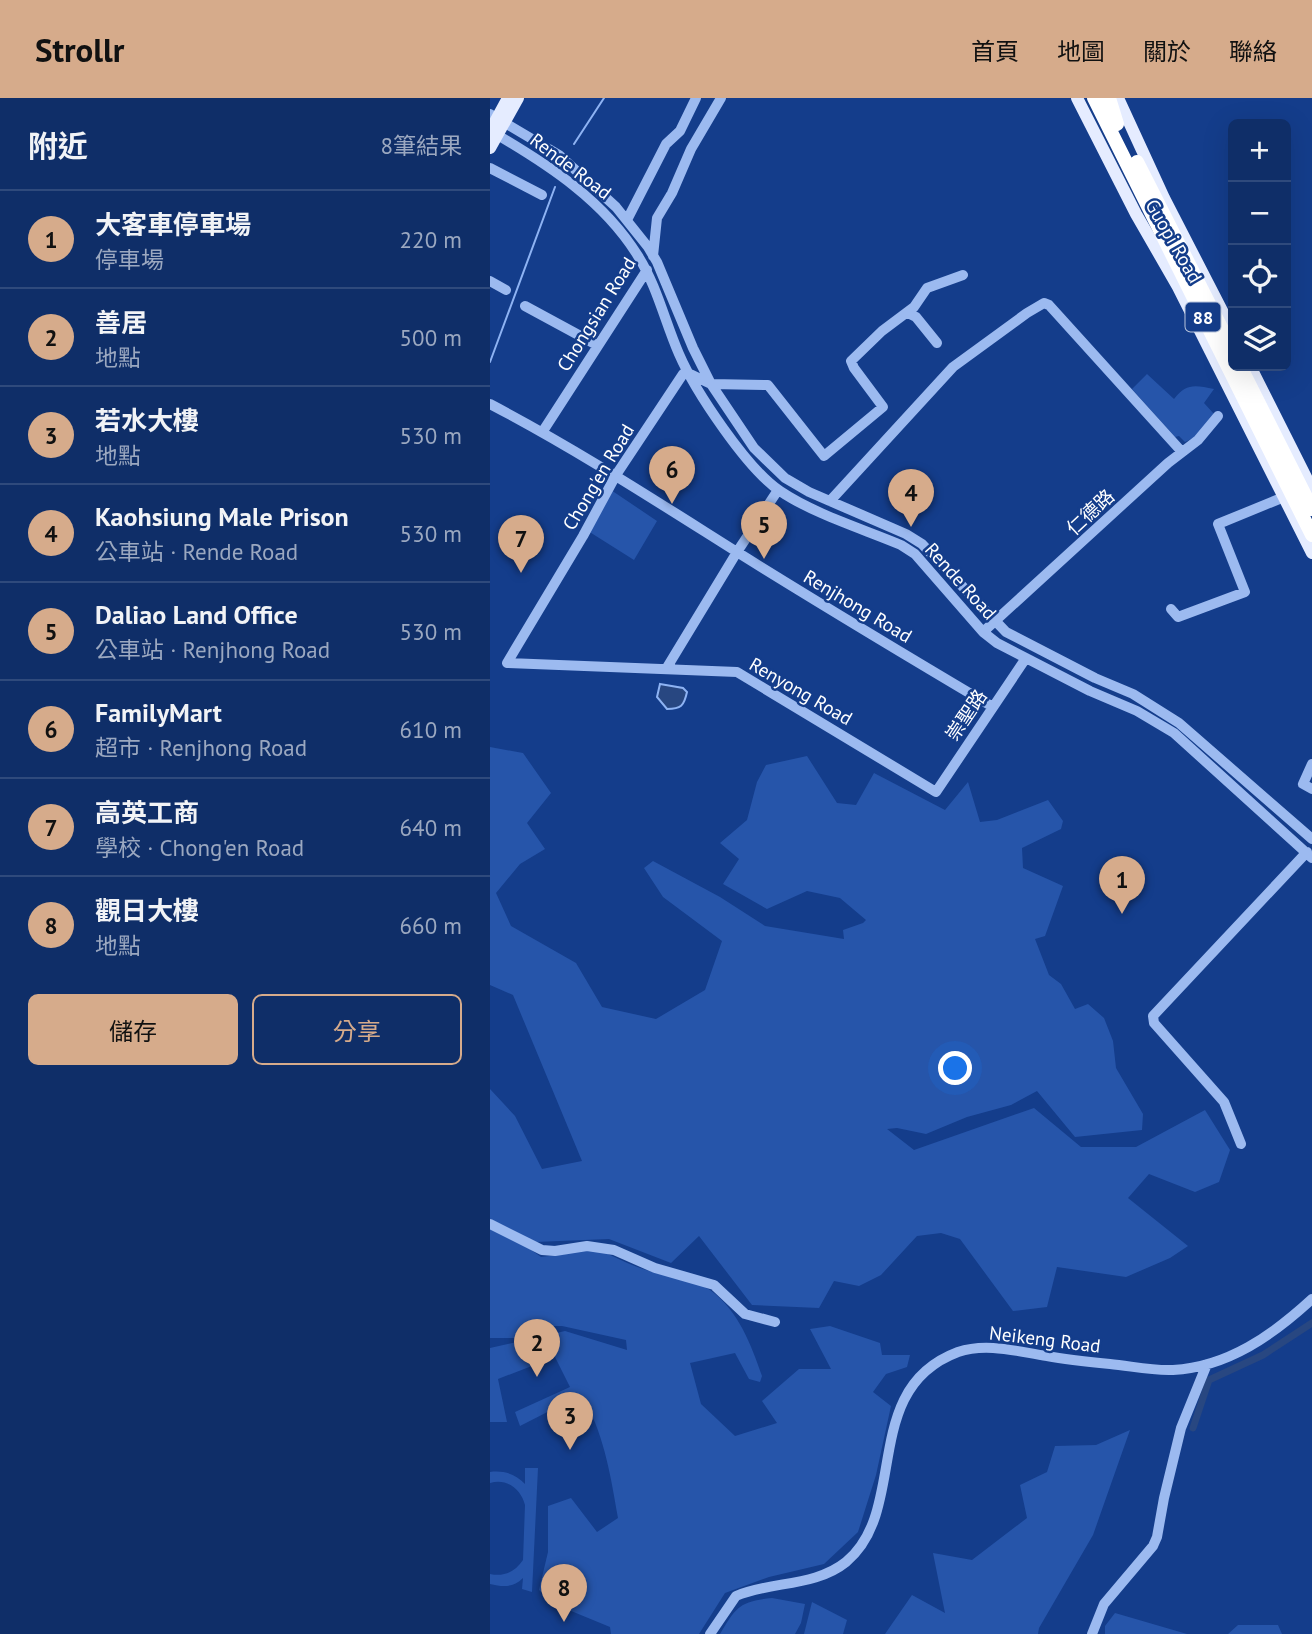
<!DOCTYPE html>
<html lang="zh-TW">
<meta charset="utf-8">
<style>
body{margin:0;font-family:"PT Sans","Noto Sans TC",sans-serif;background:#1d3a71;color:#f1f3f6}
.controls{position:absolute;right:21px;top:21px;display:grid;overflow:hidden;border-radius:10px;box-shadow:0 7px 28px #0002}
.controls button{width:63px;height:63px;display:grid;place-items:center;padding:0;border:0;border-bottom:2px solid #2f4a7c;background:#0f2e68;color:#f1f3f6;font:35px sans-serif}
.you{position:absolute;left:466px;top:971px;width:24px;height:24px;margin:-18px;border:5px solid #fff;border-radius:50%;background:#1a73e8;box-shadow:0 0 0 10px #1a73e833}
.badge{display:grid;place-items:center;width:46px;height:46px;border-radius:50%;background:#d6ab8b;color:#111;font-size:23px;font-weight:700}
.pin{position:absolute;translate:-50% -58px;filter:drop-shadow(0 2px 4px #0008)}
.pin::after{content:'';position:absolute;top:37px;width:24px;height:21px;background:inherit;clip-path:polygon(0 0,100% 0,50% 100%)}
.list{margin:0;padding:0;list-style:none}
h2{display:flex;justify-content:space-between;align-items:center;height:91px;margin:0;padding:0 28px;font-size:30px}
h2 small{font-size:23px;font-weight:400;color:#9ba8c0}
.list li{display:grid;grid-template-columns:46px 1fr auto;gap:21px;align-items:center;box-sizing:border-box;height:98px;padding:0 28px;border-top:2px solid #2f4a7c}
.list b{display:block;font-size:26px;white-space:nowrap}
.list p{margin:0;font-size:23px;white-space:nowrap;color:#9ba8c0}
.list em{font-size:23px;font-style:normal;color:#9ba8c0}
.actions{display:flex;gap:14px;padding:21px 28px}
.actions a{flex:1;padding:16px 0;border:2px solid #d6ab8b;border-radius:10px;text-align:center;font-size:24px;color:#d6ab8b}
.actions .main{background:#d6ab8b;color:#111}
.icon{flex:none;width:38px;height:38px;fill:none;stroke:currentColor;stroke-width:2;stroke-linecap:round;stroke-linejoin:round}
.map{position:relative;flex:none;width:822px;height:1536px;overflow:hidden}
header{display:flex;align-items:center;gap:42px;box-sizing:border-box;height:98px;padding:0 35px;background:#d6ab8b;color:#111}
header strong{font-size:33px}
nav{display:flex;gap:38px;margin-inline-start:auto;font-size:24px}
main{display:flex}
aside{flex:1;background:#0f2e68}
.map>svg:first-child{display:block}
</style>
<header>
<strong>Strollr</strong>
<nav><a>首頁</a><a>地圖</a><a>關於</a><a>聯絡</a></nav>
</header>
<main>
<aside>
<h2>附近<small>8筆結果</small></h2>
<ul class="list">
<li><span class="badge">1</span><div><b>大客車停車場</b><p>停車場</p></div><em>220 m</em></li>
<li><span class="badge">2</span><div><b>善居</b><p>地點</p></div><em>500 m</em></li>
<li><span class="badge">3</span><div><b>若水大樓</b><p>地點</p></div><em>530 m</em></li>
<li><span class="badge">4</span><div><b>Kaohsiung Male Prison</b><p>公車站 · Rende Road</p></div><em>530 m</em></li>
<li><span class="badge">5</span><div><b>Daliao Land Office</b><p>公車站 · Renjhong Road</p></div><em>530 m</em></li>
<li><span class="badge">6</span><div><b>FamilyMart</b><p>超市 · Renjhong Road</p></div><em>610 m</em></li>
<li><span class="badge">7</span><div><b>高英工商</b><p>學校 · Chong'en Road</p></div><em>640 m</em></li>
<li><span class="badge">8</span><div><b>觀日大樓</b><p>地點</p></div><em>660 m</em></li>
</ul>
<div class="actions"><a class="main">儲存</a><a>分享</a></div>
</aside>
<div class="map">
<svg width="822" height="1536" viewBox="0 0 822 1536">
<rect width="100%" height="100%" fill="#143d8b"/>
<path fill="#2655aa" d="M657,276L684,301C696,285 705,287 724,291L714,305L724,316L707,338L695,344L689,338L685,339L642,291Z
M121,392L167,423L144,462L98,433Z
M0,649L33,655L61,695L37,725L55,751L30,766L6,795L21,828L86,865L112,909L166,921L215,892L232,843L173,799L154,770L163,763L230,799L275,828L354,841L353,832L373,825L376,822L350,800L317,793L277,811L233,786L249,761L230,745L257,722L267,684L276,667L317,658L347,705L366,707L384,675L455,712L478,684L490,724L507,722L558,702L573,723L571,731L532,750L533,770L573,788L555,838L545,841L559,877L571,886L585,911L598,906L614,920L623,943L626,970L653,1016L652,1032L585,1039L547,993L521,1007L477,1019L436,1036L407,1030L397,1031L424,1052L544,1010L591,1049H646L715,1012L740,1052L729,1084L705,1094L659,1076L638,1100L698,1148L680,1160L636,1179L567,1169L557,1209L523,1213L470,1141L451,1135L427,1138L391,1177L369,1188L344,1183L329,1210L262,1207L209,1138L181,1165L119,1141L45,1144L14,1132L51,1159L75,1156L94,1147C116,1153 132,1164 153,1171C170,1177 207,1183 220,1192C249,1213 261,1247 272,1278L270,1284L259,1281L245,1255L200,1265L211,1306L245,1338L287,1325L272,1303L309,1271H341L320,1231L340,1228L390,1245L392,1257H420L417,1269L396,1276L383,1294L401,1308L386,1377L368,1434L334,1466L279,1479L235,1495L209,1536H121L120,1529L69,1508L49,1492L58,1454V1408L81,1400L107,1434L128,1420C121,1380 115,1341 96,1305L77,1304L30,1328L25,1314L80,1289L65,1259L8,1281L17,1324H0V1250L75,1233L137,1252L136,1242L72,1228H51L26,1240H0V991L25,1018L52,1071L92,1063L23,897L0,887Z
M640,1332L603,1437L549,1530L548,1536H395L422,1497L455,1515L443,1455L482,1462L537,1420L530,1387L557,1374L565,1348L606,1347Z
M35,1370H48L42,1494L32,1491L33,1480C23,1490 13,1489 0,1486V1476C14,1479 25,1474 33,1462L35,1407C31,1391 17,1380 0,1385V1374C13,1372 26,1376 35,1386Z
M282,1500L315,1506L311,1525L305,1536H230C246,1509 250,1503 282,1500Z
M322,1504L357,1522L353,1536H314Z
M625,1515L697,1536H615V1528Z
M748,1527H788L792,1536H738Z"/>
<path fill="#284781" stroke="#8eb3f3" stroke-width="2" d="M170,586L193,590L197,594C194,608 191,611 177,611L167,599Z"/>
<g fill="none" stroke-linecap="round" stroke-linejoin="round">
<path stroke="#8eb3f3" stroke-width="2" d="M84,46L114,0
M0,264L65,89"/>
<path stroke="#284781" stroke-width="7" d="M703,1330L719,1282L773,1257L822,1225"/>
<path stroke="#9cbaf0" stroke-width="10" d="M0,16L69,57L126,109L158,149L167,164L203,250L221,286L264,350L295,380L319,394L416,436L432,446L516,534L605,580L643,596L689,625L822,741
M4,35C59,67 114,103 148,158C167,188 175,224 189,256C205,293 257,371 290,393C324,416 373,431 411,447L425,456L493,534L507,545L600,593L647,613L684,635L822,760
M0,70L52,97
M137,122L176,46L190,33L206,0
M163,158L167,120L182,95L201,51L231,0
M473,177L437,190L424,209L392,233L361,263L364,270L393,309L334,358L278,287L221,286L198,275L193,276L126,377L93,438L17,565L247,574L446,694L536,560
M0,183L16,192
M35,208L107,247
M418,215L426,219L447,245
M0,306C86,351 166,403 247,454C332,507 417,558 503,609
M53,333L157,172
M340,403L463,269L537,215L554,205L559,207L692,354
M681,511L688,519L755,494L728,426L794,399
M493,534L678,365L708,342L728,318
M176,571L247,454L288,392
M822,666L813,686L822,691
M751,1046L734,1004L664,925L663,918L817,754
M0,1126L52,1152L65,1153L97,1148L124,1152L165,1170L224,1187L255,1216L285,1224
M220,1536L246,1498C281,1483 325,1489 356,1464C420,1411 369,1291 468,1254C497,1244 529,1254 557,1258C578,1262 599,1264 620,1266C641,1268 662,1273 683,1272C738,1269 783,1237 822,1201
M602,1536L614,1506L663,1448L667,1439L674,1400L691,1330L717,1266"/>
<path stroke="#e5ecff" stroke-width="12" d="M587,0L646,116L688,189L822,455
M628,0L674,100L743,234
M0,33L18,0
M0,50L28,0
M760,268L822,391"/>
<path stroke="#fff" stroke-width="14" d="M604,0L822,437
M619,0L627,26
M647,64L743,253
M750,268L822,411"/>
</g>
<g text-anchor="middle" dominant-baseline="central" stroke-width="5" stroke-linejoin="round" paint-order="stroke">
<rect fill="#143d8b" stroke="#b8c5dc" stroke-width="2" x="695.5" y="204.5" width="35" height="29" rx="5"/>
<g font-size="18" font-weight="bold" fill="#fff">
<text x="713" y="219">88</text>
</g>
<g font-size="19" fill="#fff" stroke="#143d8b">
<text transform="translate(81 68) rotate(37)">Rende Road</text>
<text transform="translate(684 143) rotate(60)">Guopi Road</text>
<text transform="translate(106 216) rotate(-58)">Chongsian Road</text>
<text transform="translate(108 379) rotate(-59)">Chong'en Road</text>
<text transform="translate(600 414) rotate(-43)">仁德路</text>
<text transform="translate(471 483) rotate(48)">Rende Road</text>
<text transform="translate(368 508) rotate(31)">Renjhong Road</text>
<text transform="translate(311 593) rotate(30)">Renyong Road</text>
<text transform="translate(476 617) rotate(-56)">崇聖路</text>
<text transform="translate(555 1241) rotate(7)">Neikeng Road</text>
</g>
</g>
</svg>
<div class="controls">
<button>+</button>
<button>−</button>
<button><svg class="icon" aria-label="locate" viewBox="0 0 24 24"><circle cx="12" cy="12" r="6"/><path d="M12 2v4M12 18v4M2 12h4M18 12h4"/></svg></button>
<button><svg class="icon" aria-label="layers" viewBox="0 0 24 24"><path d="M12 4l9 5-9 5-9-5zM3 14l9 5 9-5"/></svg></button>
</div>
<div class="you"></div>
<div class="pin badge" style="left:632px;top:816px">1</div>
<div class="pin badge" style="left:47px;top:1279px">2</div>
<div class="pin badge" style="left:80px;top:1352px">3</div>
<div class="pin badge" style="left:421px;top:429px">4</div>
<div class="pin badge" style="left:274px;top:461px">5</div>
<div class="pin badge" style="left:182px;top:406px">6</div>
<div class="pin badge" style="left:31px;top:475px">7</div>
<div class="pin badge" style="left:74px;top:1524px">8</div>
</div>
</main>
